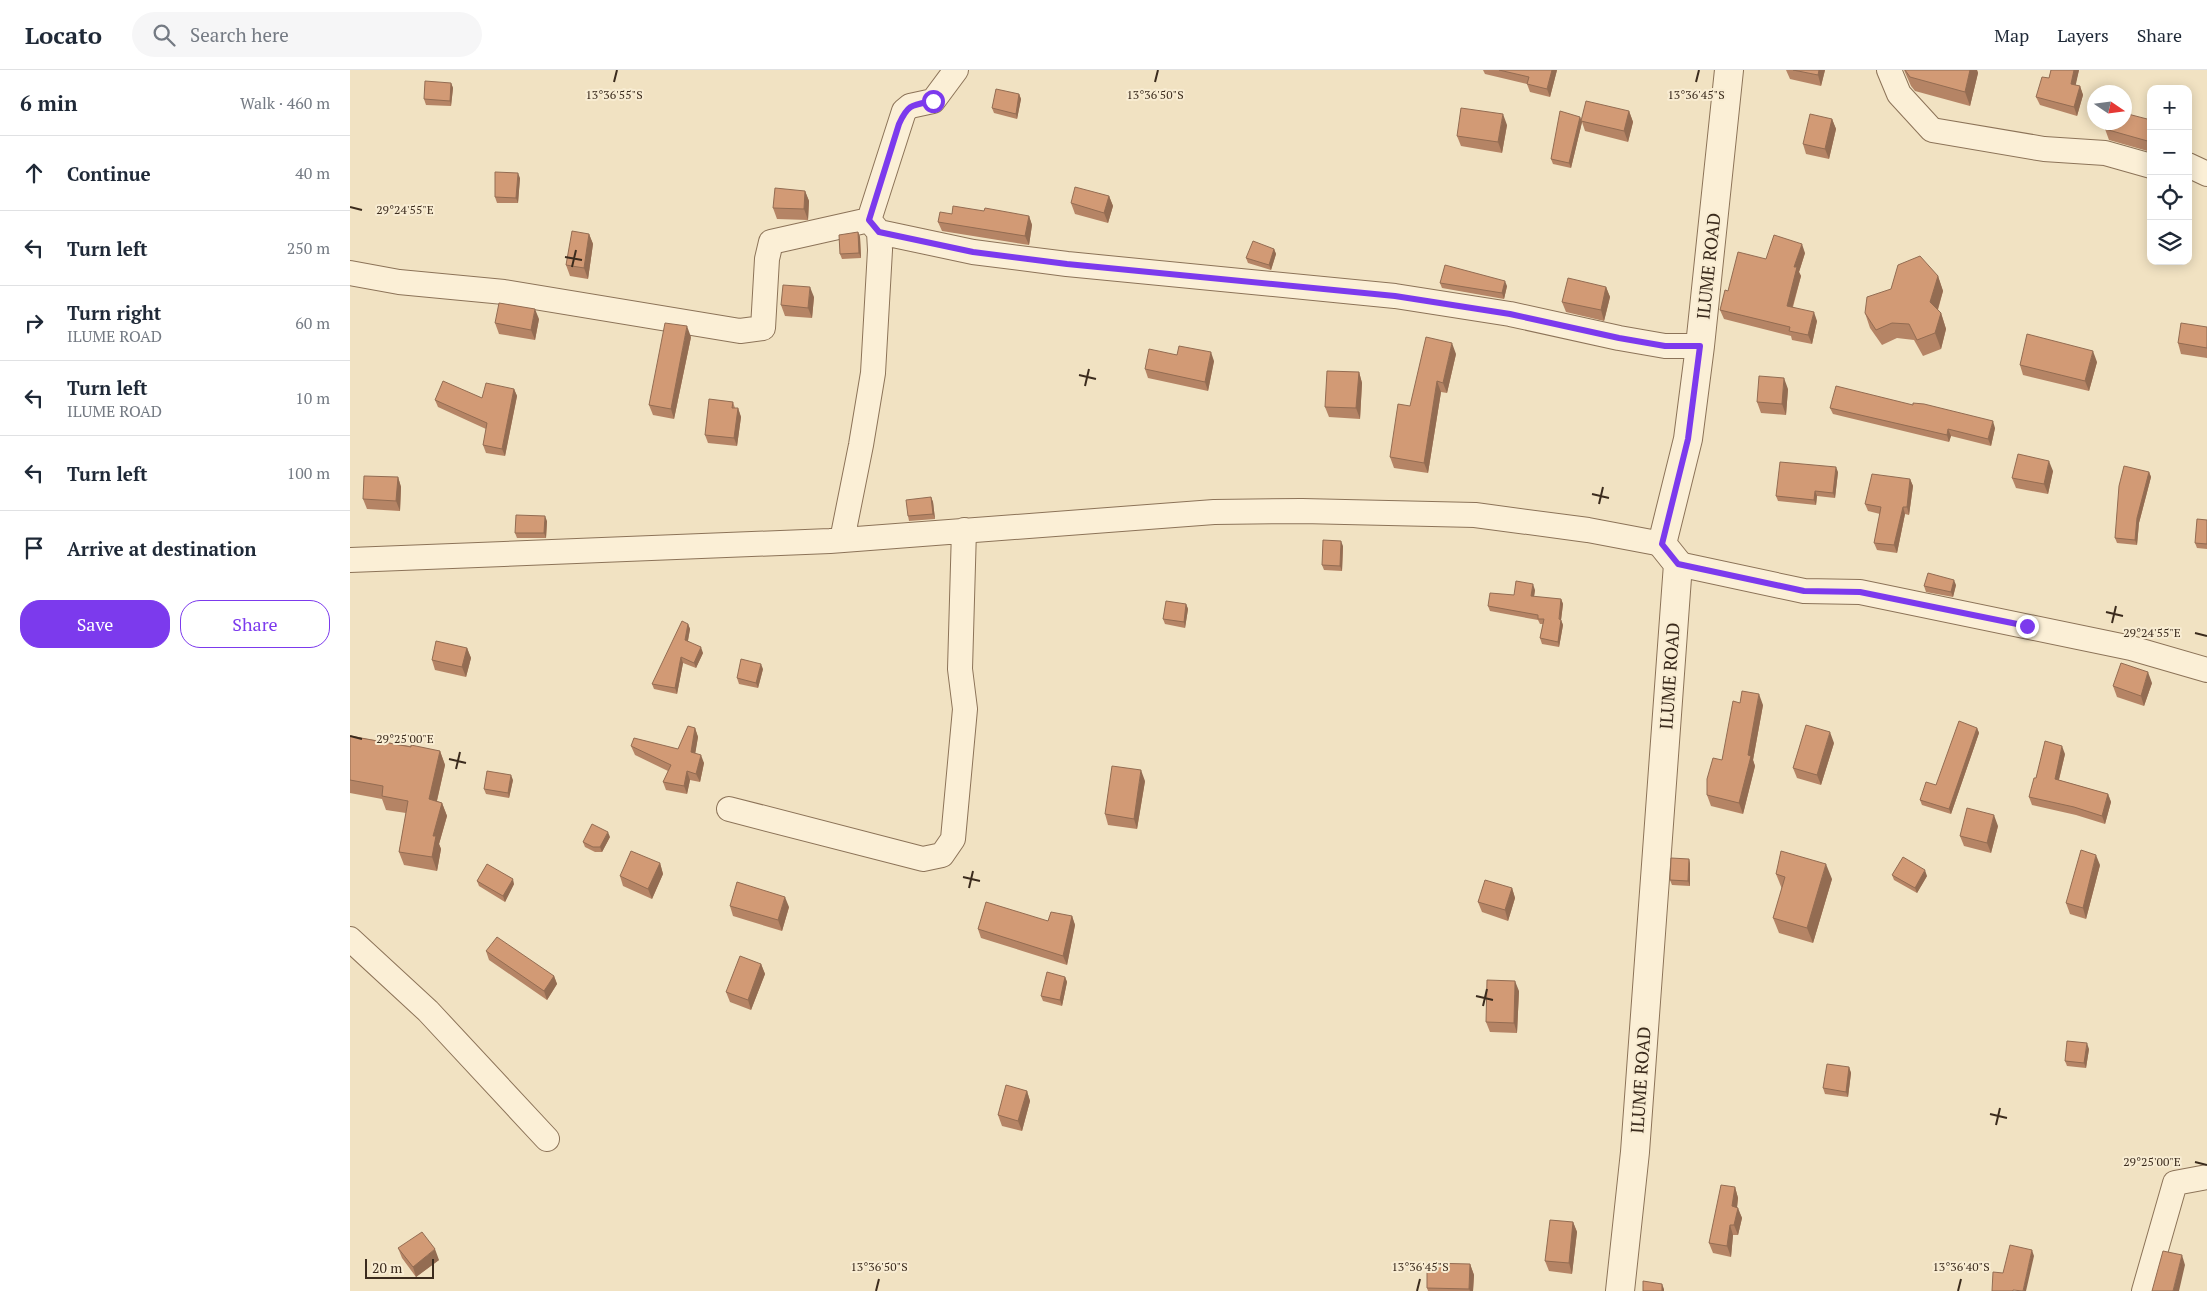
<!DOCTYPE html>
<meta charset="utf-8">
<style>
body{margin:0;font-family:"PT Serif",serif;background:#f6f6f7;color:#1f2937}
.controls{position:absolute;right:15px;top:15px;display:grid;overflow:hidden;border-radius:10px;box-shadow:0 2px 12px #0003}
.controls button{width:45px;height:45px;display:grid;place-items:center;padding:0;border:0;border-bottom:1px solid #e0e1e3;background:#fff;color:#1f2937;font:25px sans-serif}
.compass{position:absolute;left:1737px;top:15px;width:45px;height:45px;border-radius:50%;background:#fff;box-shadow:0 2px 12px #0003;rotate:103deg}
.scale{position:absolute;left:15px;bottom:12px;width:69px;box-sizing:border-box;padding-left:5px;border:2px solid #3b2b1d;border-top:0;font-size:14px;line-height:18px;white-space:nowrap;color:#3b2b1d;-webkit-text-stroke:4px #f8ecd2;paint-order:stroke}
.stop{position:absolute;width:15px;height:15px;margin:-11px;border:4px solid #7c3aed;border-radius:50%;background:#fff}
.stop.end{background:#7c3aed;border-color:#fff;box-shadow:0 1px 5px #0008}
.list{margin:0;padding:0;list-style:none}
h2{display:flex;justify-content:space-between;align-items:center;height:65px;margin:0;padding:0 20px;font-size:21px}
h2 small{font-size:16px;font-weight:400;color:#747a83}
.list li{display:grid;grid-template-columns:32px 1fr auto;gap:15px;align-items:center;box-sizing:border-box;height:75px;padding:0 20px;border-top:1px solid #e0e1e3}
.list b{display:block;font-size:19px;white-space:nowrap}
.list p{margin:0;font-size:16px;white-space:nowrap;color:#747a83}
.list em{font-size:16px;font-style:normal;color:#747a83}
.actions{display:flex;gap:10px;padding:15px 20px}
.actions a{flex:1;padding:11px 0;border:1px solid #7c3aed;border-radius:20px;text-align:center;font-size:18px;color:#7c3aed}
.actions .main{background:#7c3aed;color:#fff}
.icon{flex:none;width:28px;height:28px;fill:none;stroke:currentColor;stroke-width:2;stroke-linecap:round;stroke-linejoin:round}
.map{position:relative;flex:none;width:1857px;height:1221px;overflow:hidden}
header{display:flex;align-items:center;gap:30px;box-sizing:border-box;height:70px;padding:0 25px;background:#fff;border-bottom:1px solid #e0e1e3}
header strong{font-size:24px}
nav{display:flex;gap:28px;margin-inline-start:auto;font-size:18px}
.search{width:350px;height:45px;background:#f6f6f7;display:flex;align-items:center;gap:12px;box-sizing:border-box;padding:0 18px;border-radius:28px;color:#747a83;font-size:19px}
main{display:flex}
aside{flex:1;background:#fff}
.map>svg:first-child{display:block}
</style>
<header>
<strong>Locato</strong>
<div class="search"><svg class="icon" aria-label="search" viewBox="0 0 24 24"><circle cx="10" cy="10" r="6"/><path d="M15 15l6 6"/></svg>Search here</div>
<nav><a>Map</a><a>Layers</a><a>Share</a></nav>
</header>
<main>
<aside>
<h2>6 min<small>Walk · 460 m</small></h2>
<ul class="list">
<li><svg class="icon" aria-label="ahead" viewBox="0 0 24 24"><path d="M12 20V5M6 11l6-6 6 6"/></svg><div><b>Continue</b></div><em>40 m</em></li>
<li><svg class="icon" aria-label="left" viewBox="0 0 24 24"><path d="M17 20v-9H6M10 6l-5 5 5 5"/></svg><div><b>Turn left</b></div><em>250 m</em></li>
<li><svg class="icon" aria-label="right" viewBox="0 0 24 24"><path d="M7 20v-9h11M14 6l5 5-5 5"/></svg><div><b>Turn right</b><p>ILUME ROAD</p></div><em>60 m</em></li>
<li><svg class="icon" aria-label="left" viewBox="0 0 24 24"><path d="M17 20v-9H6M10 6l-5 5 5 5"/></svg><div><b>Turn left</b><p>ILUME ROAD</p></div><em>10 m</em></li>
<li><svg class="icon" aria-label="left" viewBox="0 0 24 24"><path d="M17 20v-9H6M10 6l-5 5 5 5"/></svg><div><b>Turn left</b></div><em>100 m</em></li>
<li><svg class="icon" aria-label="arrive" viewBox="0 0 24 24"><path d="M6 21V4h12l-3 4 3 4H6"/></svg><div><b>Arrive at destination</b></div></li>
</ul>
<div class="actions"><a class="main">Save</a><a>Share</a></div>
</aside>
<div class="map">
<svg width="1857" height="1221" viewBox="0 0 1857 1221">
<rect width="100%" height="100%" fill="#f1e2c2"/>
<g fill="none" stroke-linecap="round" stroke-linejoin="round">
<defs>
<path id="minor" d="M1539,0L1549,24L1582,60L1694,79L1755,83L1801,96
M1838,95L1857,104
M529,162L623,182L717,194L1045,226L1160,244L1269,268L1315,276H1350
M0,203L49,212L154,222L390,261L413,258L417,189L421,172L519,150
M492,470L511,375L523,303L530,180L529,162L519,150L554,41L560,36L583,31L606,0
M0,490L480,471L864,442L952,441L1125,445L1238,460L1312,474
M1328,494L1454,521L1510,522L1781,578L1857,600
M379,739L573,789L592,785L603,769L615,639L610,599L614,460
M0,869L78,941L197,1069
M1794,1221L1825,1113L1857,1107"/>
<path id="tertiary" d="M1270,1221L1285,1082L1328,494L1312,474L1338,369L1350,276L1379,0"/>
</defs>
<use href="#minor" stroke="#8c7358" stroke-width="26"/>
<use href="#tertiary" stroke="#8c7358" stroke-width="30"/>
<use href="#minor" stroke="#fbefd6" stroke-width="24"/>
<use href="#tertiary" stroke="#fbefd6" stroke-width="28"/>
</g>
<path fill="#b58465" d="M1133,0H1207L1200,27L1180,22L1177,14L1135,4Z
M1436,0H1475L1471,16L1440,9Z
M1554,0H1627L1628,3L1620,36L1565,21L1561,16Z
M1701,0H1729L1725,15L1730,16L1733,25L1727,46L1690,35L1686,27L1699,8Z
M101,13L103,18L101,36L76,35L74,29Z
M669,24L671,29L667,49L644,43L642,38Z
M1279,41L1283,52L1278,72L1235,61L1232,52L1221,98L1203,94L1201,89L1230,47L1231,51Z
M1482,49L1486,59L1479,89L1456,84L1453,74Z
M1801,50V82L1759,70L1755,59Z
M1157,55L1152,83L1111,76L1107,66Z
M170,108L168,133H147L145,127Z
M455,121L459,131L458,150L427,149L423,138Z
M759,126L763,136L758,153L725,144L721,133Z
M602,144L679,146L682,155L679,175L592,161L588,152Z
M508,162L510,167L511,188L492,189L490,184Z
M239,164L243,174L238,209L220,206L216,195Z
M924,179L926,184L921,200L898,193L896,188Z
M1455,183L1449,202L1451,206L1443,237L1467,251L1462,274L1442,270L1441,266L1374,249L1370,240L1378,221L1416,189Z
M1588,206L1593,221L1588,240L1591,243L1596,259L1591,279L1573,286L1564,270L1547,268L1532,275L1520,258L1515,243Z
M1090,213L1157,216L1154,229L1092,218Z
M1256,217L1260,227L1254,251L1216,242L1212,232Z
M464,227L462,248L435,246L431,235Z
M189,249L185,270L149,264L145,253Z
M1857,257V288L1831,284L1828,273Z
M341,267L324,349L303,345L299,335Z
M1106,284L1097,323L1091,322L1078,403L1044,398L1040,387L1060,336Z
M827,285L864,291L858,321L798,308L795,299Z
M1747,292L1739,321L1673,305L1670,295Z
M1009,302L1012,313L1010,349L979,347L975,337Z
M164,319L167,326L155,386L136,383L133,375L136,359L88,337L85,330L132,328Z
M1438,319L1436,345L1411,343L1407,332Z
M383,332L385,338H388L391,347L387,376L358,373L355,365Z
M1480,338L1645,358L1641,376L1601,366L1599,372L1483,344Z
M1703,401L1698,424L1666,418L1662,408Z
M1488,402L1485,428L1467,426L1466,435L1428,431L1426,426Z
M1799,402L1801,407L1789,453L1787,475L1767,473L1765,468Z
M48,407L51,417L50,441L17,439L13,429Z
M1560,409L1563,416L1559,445L1555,444L1547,483L1527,480L1524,473L1530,444L1518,441L1515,434Z
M581,427L583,432L585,449L559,451L558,446Z
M1857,450V479L1847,478L1845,473Z
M197,451L196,468H167L165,463Z
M993,476L992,501L974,500L972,495Z
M1606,515L1603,527L1576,522L1574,516Z
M1185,520L1184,527L1211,529L1213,534L1211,550L1213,555L1209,577L1192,574L1190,568L1193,554H1190L1188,550L1140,541L1138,536L1164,525Z
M836,534L838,539L835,558L815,554L813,549Z
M338,554L340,559L338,571L353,583L346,598L333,593L327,624L304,619L302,614Z
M117,578L121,588L116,607L85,600L82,590Z
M413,599L408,618L389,614L387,608Z
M1802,613L1794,636L1767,627L1763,616Z
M1390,633L1413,635L1403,690L1405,696L1393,744L1361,736L1357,725L1372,690Z
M345,658L348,667L345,683L354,693L350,712L340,710L337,724L316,720L313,712L318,701L285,685L281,676L328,679Z
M1627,658L1629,663L1601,744L1572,735L1570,730L1586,715Z
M0,666L90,681L95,695L87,731L92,733L97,746L89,774L91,779L87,801L54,795L49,782L56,743L36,740L32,729L0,723Z
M1484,673L1471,715L1447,708L1443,698Z
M1715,684L1709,710L1758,724L1761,732L1755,754L1726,745L1682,735L1679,727L1686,708Z
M163,710L159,728L136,724L134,719Z
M795,711L787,759L758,755L755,744Z
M1648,756L1641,783L1614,776L1610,766Z
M260,767L252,782H245L235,777L233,772Z
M1339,789L1340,794V816L1322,815L1320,810Z
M310,793L313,804L302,829L273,816L270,806Z
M1750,795L1736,849L1720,844L1716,833Z
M1426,804L1482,809L1463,873L1429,863L1423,848L1432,819Z
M1542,805L1577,806L1567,823L1544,810Z
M127,811L164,814L155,832L129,816Z
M1162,818L1165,828L1158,851L1132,842L1128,832Z
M380,836L439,837L432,861L383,846Z
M722,846L725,855L717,895L631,868L628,859L698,851Z
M136,881L204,906L207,914L197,930L139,890Z
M411,894L415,904L401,940L380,932L376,922Z
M715,907L717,912L712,936L693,931L691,926Z
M1169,921L1167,963L1140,962L1136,952Z
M1739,979L1736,998L1717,996L1715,991Z
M1499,997L1501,1003L1498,1027L1475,1024L1473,1018Z
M677,1021L680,1031L672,1061L652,1056L648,1045Z
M1385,1117L1388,1128L1387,1137L1392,1148L1388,1165H1383L1381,1187L1363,1183L1359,1173Z
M1223,1152L1227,1162L1222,1204L1199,1201L1195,1191Z
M48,1178L89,1190L66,1207L52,1188Z
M1120,1194L1124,1205L1123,1221H1078L1077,1218Z"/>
<path fill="#936c52" d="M1202,0H1207L1200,27L1197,19Z
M1469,0H1475L1471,16L1468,5Z
M1620,0H1627L1628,3L1620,36L1615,22Z
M1724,0H1729L1724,23L1721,14Z
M101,13L103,18L101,36L100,31Z
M1730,16L1733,25L1727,46L1724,37Z
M669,24L671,29L667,49L666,44Z
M1279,41L1283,52L1278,72L1274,61Z
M1153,44L1157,55L1152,83L1148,72Z
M1230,47L1232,52L1221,98L1219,93Z
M1482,49L1486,59L1479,89L1475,79Z
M168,103L170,108L168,133L166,128Z
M455,121L459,131L458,150L454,139Z
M759,126L763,136L758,153L754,143Z
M679,146L682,155L679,175L675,166Z
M508,162L510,167L511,188L509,183Z
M239,164L243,174L238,209L234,198Z
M1452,174L1455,183L1449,202L1451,206L1440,245L1437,236L1444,197Z
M924,179L926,184L921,200L919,195Z
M1588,206L1593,221L1585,248L1580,232Z
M1155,211L1157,216L1154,229L1152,223Z
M460,217L464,227L462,248L458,238Z
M1256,217L1260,227L1254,251L1251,240Z
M185,239L189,249L185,270L181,260Z
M1464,242L1467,251L1462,274L1458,265Z
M1591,243L1596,259L1591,279L1585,263Z
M337,256L341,267L324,349L321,339Z
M1102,273L1106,284L1097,323L1093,313Z
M1743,281L1747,292L1739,321L1735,311Z
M861,282L864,291L858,321L855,312Z
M1009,302L1012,313L1010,349L1006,338Z
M1434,308L1438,319L1436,345L1432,334Z
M1087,311L1091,322L1078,403L1074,393Z
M164,319L167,326L155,386L152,379Z
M388,338L391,347L387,376L384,368Z
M1643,351L1645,358L1641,376L1638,369Z
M1598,359L1601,366L1599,372L1597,365Z
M1699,391L1703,401L1698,424L1694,414Z
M1486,397L1488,402L1485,428L1483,423Z
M1799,402L1801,407L1789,453L1787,475L1785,470L1787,448Z
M48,407L51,417L50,441L46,431Z
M1560,409L1563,416L1559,445L1557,437Z
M1465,421L1467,426L1466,435L1464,430Z
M581,427L583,432L585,449L583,444Z
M1553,437L1555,444L1547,483L1544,475Z
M195,446L197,451L196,468L194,463Z
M991,471L993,476L992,501L990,496Z
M1604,510L1606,515L1603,527L1601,522Z
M1183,514L1185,520L1183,532L1181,526Z
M1211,529L1213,534L1211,550L1213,555L1209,577L1208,572Z
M836,534L838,539L835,558L834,552Z
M338,554L340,559L337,575L335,570Z
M351,577L353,583L346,598L344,593Z
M117,578L121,588L116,607L112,597Z
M331,587L333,593L327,624L325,618Z
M411,594L413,599L408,618L406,613Z
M1798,602L1802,613L1794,636L1791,626Z
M1409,624L1413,635L1403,690L1405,696L1393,744L1389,733Z
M345,658L348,667L344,691L341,682Z
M1627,658L1629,663L1601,744L1599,739Z
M1480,662L1484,673L1471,715L1467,705Z
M1712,676L1715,684L1707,717L1705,709Z
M90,681L95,695L84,743L79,729Z
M351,685L354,693L350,712L346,704Z
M791,700L795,711L787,759L784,749Z
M337,701L340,710L337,724L334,716Z
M161,705L163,710L159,728L158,723Z
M1758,724L1761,732L1755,754L1752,746Z
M92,733L97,746L89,774L91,779L87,801L82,787L83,766Z
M1644,745L1648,756L1641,783L1637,773Z
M258,762L260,767L252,782L250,777Z
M1746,785L1750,795L1736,849L1733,838Z
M1339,789L1340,794V816L1338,811Z
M310,793L313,804L302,829L298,819Z
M1476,794L1482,809L1463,873L1457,858Z
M1575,800L1577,806L1567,823L1565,818Z
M163,809L164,814L155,832L153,826Z
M1162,818L1165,828L1158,851L1155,840Z
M435,827L439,837L432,861L428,850Z
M722,846L725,855L717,895L713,886Z
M411,894L415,904L401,940L398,930Z
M204,906L207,914L197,930L194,921Z
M715,907L717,912L712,936L710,930Z
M1165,911L1169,921L1167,963L1164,953Z
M1737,973L1739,979L1736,998L1734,993Z
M1499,997L1501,1003L1498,1027L1496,1022Z
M677,1021L680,1031L672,1061L668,1051Z
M1385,1117L1388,1128L1386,1147L1382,1136Z
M1388,1138L1392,1148L1388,1165L1384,1155Z
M1223,1152L1227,1162L1222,1204L1219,1193Z
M1380,1155L1383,1165L1381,1187L1377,1176Z
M85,1179L89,1190L66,1207L63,1197Z
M1682,1180L1684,1186L1676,1221H1673Z
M1832,1185L1835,1195L1829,1221H1823Z
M1120,1194L1124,1205L1123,1221H1120L1119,1219Z
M1312,1214L1314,1219V1221H1312Z"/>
<path fill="#d29a75" stroke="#936c52" d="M1149,0H1202L1197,19L1177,14L1179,7Z
M1443,0H1469L1468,5Z
M1555,0H1620L1615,22L1560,7Z
M1701,0H1724L1721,14L1730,16L1724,37L1686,27L1692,7L1699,8Z
M75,11L101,13L100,31L74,29Z
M646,19L669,24L666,44L642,38Z
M1236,31L1279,41L1274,61L1231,51Z
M1111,38L1153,44L1148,72L1107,66Z
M1210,41L1230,47L1219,93L1201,89Z
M1774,43L1801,50V72L1755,59L1757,52H1774Z
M1460,44L1482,49L1475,79L1453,74Z
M145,102L168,103L166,128L145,127Z
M725,117L759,126L754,143L721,133Z
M425,118L455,121L454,139L423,138Z
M603,136L634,141L635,138L679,146L675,166L588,152L590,142L602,144Z
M222,161L239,164L234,198L216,195Z
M508,162L509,183L490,184L489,165Z
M1424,165L1452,174L1444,197H1447L1437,236L1464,242L1458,265L1439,261L1440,257L1370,240L1375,220L1378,221L1388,182L1416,189Z
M903,171L924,179L919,195L896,188Z
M1570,186L1588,206L1580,232L1591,243L1585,263L1567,270L1559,254L1542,253L1526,260L1515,243L1517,227L1541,219L1548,195Z
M1095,195L1155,211L1152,223L1090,213Z
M1218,208L1256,217L1251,240L1212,232Z
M433,215L460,217L458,238L431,235Z
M149,233L185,239L181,260L145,253Z
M315,253L337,256L321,339L299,335Z
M1831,253L1857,257V278L1828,273Z
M1677,264L1743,281L1735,311L1670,295Z
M1076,267L1102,273L1093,313L1087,311L1074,393L1040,387L1048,334L1060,336Z
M829,276L861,282L855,312L795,299L799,279L827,285Z
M977,301L1009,302L1006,338L975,337Z
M1409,306L1434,308L1432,334L1407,332Z
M93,311L132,328L136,313L164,319L152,379L133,375L137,353L85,330Z
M1486,316L1563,335V333L1574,334L1643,351L1638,369L1598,359L1597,365L1480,338Z
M359,329L383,332L382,338H388L384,368L355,365Z
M1668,384L1699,391L1694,414L1662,408Z
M1430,392L1486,397L1483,423L1465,421L1464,430L1426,426Z
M1774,396L1799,402L1787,448L1785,470L1765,468L1769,416Z
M1522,404L1560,409L1557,437H1553L1544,475L1524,473L1531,437L1515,434Z
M14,406L48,407L46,431L13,429Z
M581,427L583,444L558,446L556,430Z
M166,445L195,446L194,463H165Z
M1847,449L1857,450V474L1845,473Z
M973,470L991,471L990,496L972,495Z
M1578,503L1604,510L1601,522L1574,516Z
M1166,511L1183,514L1181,526L1211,529L1209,549L1211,550L1208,572L1190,568L1194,549H1188V545L1138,536L1140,523L1164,525Z
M816,531L836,534L834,552L813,549Z
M332,551L338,554L335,570L351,577L344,593L331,587L325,618L302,614Z
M86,571L117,578L112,597L82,590Z
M391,589L411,594L406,613L387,608Z
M1771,593L1798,602L1791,626L1763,616Z
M1392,621L1409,624L1398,685L1401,686L1389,733L1357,725V709L1363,688L1372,690L1383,631L1390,633Z
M1609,651L1627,658L1599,739L1570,730L1576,712L1586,715Z
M1456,655L1480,662L1467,705L1443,698Z
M338,656L345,658L341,682L351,685L346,704L337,701L334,716L313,712L321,695L281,676L284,668L328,679Z
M0,666L61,677V675L90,681L79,729L92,733L83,766H86L82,787L49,782L58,731L32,726L33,716L0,710Z
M1695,671L1712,676L1705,709L1758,724L1752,746L1724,737L1679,727L1684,708H1686Z
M762,696L791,700L784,749L755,744Z
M137,701L161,705L158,723L134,719Z
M1617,738L1644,745L1637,773L1610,766Z
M242,754L258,762L250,777H243L233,772Z
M1731,780L1746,785L1733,838L1716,833Z
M281,781L310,793L298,819L270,806Z
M1431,781L1476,794L1457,858L1423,848L1435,807L1426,804Z
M1553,787L1575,800L1565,818L1542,805Z
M1321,788L1339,789L1338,811L1320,810Z
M137,794L163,809L153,826L127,811Z
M1135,810L1162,818L1155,840L1128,832Z
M387,812L435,827L428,850L380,836Z
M636,832L698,851L701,842L722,846L713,886L628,859Z
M147,867L204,906L194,921L136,881Z
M390,886L411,894L398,930L376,922Z
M697,902L715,907L710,930L691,926Z
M1137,910L1165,911L1164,953L1136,952Z
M1717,971L1737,973L1734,993L1715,991Z
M1477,994L1499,997L1496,1022L1473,1018Z
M656,1015L677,1021L668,1051L648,1045Z
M1371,1115L1385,1117L1382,1136L1388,1138L1384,1155H1380L1377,1176L1359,1173Z
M1200,1150L1223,1152L1219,1193L1195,1191Z
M72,1162L85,1179L63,1197L48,1178Z
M1660,1175L1682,1180L1673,1221L1663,1220V1221H1642L1643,1202L1653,1203Z
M1813,1181L1832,1185L1823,1221H1802Z
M1077,1193L1120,1194L1119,1219L1077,1218Z
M1293,1211L1312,1214V1221H1293Z"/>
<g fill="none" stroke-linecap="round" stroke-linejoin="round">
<path stroke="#7c3aed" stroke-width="6" d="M583,31C562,35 558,34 549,54L519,150L529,162L623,182L717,194L1045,226L1160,244L1269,268L1315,276H1350L1338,369L1312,474L1328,494L1454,521L1510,522L1677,556"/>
</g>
<path fill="none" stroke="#3b2b1d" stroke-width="2" d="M264,12L267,0M805,12L808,0M1346,12L1349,0M0,137L12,140M215,187L232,190M222,197L226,180M729,305L746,309M735,316L739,299M1242,424L1259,428M1249,434L1253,417M1756,542L1773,546M1762,553L1766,536M1845,563L1857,566M0,666L12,669M99,689L116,693M106,699L110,682M613,807L630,811M619,818L623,801M1126,926L1143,930M1133,936L1137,919M1640,1044L1657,1048M1646,1055L1650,1038M1845,1092L1857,1095M526,1221L529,1209M1067,1221L1070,1209M1608,1221L1611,1209"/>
<g text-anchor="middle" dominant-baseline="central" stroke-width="4" stroke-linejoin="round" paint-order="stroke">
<g font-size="18" fill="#3b2b1d" stroke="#f8ecd2">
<text transform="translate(1358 196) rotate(-84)">ILUME ROAD</text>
<text transform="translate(1319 606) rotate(-86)">ILUME ROAD</text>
<text transform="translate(1290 1010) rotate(-86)">ILUME ROAD</text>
</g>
</g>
<g font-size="12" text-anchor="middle" fill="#3b2b1d" stroke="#f8ecd2" stroke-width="4" stroke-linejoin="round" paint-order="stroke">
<text x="264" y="29">13°36'55"S</text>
<text x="805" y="29">13°36'50"S</text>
<text x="1346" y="29">13°36'45"S</text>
<text x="55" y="144">29°24'55"E</text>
<text x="1802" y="567">29°24'55"E</text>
<text x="55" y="673">29°25'00"E</text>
<text x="1802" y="1096">29°25'00"E</text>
<text x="529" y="1201">13°36'50"S</text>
<text x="1070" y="1201">13°36'45"S</text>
<text x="1611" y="1201">13°36'40"S</text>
</g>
</svg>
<div class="controls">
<button>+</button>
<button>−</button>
<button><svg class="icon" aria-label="locate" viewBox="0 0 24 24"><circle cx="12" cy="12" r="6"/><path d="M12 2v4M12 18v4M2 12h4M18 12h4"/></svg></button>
<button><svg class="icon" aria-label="layers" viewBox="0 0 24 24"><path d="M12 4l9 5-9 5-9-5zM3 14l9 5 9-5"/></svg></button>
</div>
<svg class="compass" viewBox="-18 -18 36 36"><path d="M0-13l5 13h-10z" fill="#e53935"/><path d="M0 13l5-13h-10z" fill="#747a83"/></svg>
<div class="scale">20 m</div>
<div class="stop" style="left:583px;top:31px"></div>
<div class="stop end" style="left:1677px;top:556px"></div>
</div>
</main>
